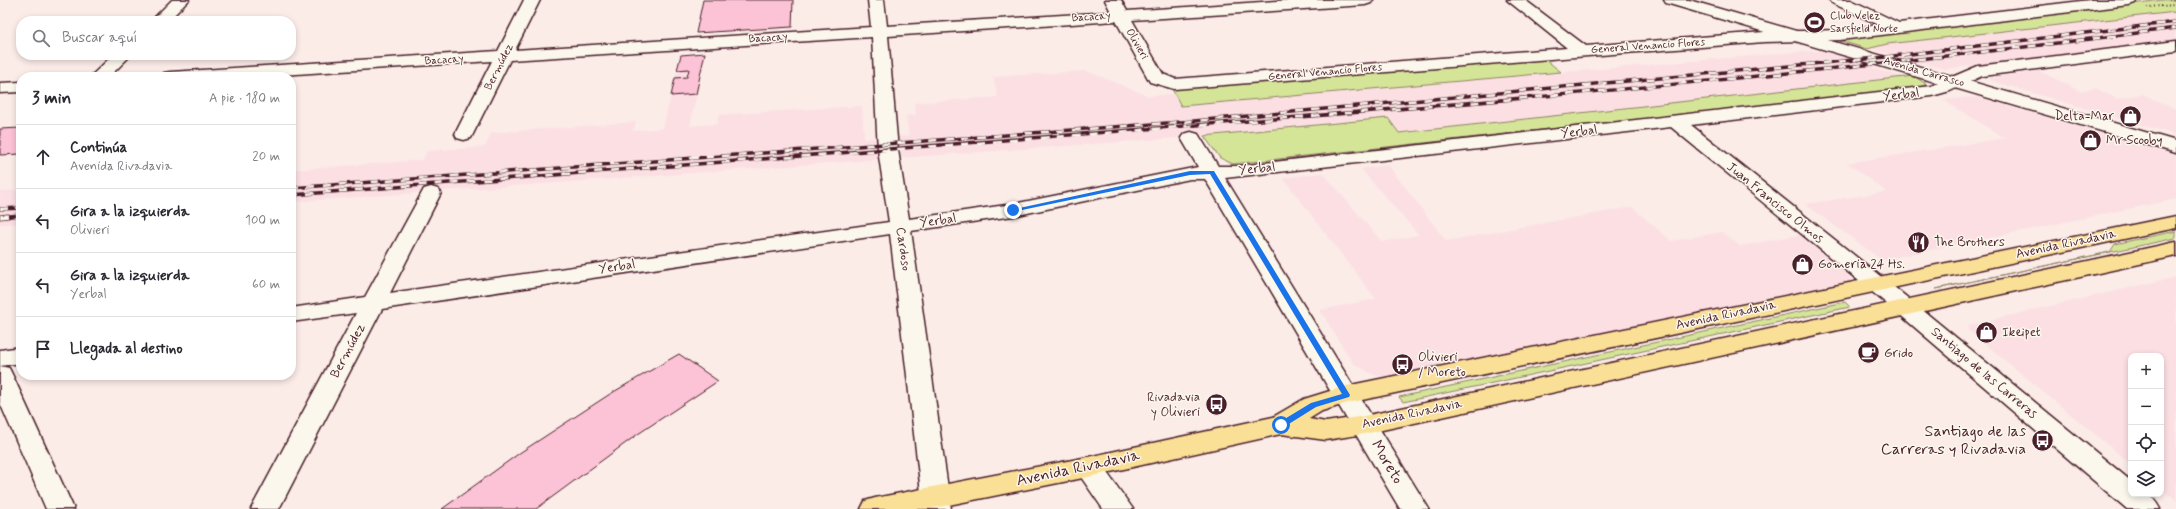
<!DOCTYPE html>
<html lang="es">
<meta charset="utf-8">
<style>
body{margin:0;font-family:Mynerve,sans-serif;background:#f2f2f3;color:#2b2b33}
.controls{position:absolute;right:12px;bottom:12px;display:grid;overflow:hidden;border-radius:8px;box-shadow:0 2px 6px #0003}
.controls button{width:36px;height:36px;display:grid;place-items:center;padding:0;border:0;border-bottom:1px solid #e1e1e2;background:#fff;color:#2b2b33;font:20px sans-serif}
.stop{position:absolute;width:12px;height:12px;margin:-9px;border:3px solid #1a73e8;border-radius:50%;background:#fff}
.stop.end{background:#1a73e8;border-color:#fff;box-shadow:0 1px 4px #0008}
.list{margin:0;padding:0;list-style:none}
h2{display:flex;justify-content:space-between;align-items:center;height:52px;margin:0;padding:0 16px;font-size:17px}
h2 small{font-size:13px;font-weight:400;color:#7c7c81}
.list li{display:grid;grid-template-columns:26px 1fr auto;gap:12px;align-items:center;box-sizing:border-box;height:64px;padding:0 16px;border-top:1px solid #e1e1e2}
.list b{display:block;font-size:15px;white-space:nowrap}
.list p{margin:0;font-size:13px;white-space:nowrap;color:#7c7c81}
.list em{font-size:13px;font-style:normal;color:#7c7c81}
.icon{flex:none;width:22px;height:22px;fill:none;stroke:currentColor;stroke-width:2;stroke-linecap:round;stroke-linejoin:round}
.map{position:relative;flex:none;width:2176px;height:509px;overflow:hidden}
.search{position:absolute;background:#fff;box-shadow:0 2px 6px #0003;left:16px;top:16px;width:280px;height:44px;display:flex;align-items:center;gap:10px;box-sizing:border-box;padding:0 14px;border-radius:16px;color:#7c7c81;font-size:15px}
.panel{position:absolute;background:#fff;box-shadow:0 2px 6px #0003;left:16px;top:72px;width:280px;height:308px;border-radius:16px}
.map>svg:first-child{display:block}
</style>
<div class="map">
<svg width="2176" height="509" viewBox="0 0 2176 509">
<rect width="100%" height="100%" fill="#fbece8"/>
<filter id="ink" filterUnits="userSpaceOnUse"><feTurbulence type="fractalNoise" baseFrequency=".025" numOctaves="2"/><feDisplacementMap in="SourceGraphic" scale="8" xChannelSelector="R" yChannelSelector="G"/><feConvolveMatrix kernelMatrix="1 2 1 2 8 2 1 2 1" color-interpolation-filters="sRGB"/></filter>
<g filter="url(#ink)">
<path fill="#fbdfe3" d="M2176,12V40L2020,62L2015,60L1945,69L1924,63L1872,68L1907,78L1399,133L1387,118L1204,136L291,202V170L423,160L427,151L485,147L492,133L636,122L633,131L663,128L681,55L705,53L690,126L717,124L719,115L862,106L864,139L909,136L906,116L916,115L914,103L998,97L993,77L1086,71L1148,96L1174,94L1181,106L1797,52L1825,51L1849,58L1890,54L1871,48L1887,44Z
M2039,71L2080,91L2095,88L2117,99L2142,94L2176,109V135L1992,81L1988,78Z
M1977,97L2176,156V199L1882,260L1805,204L1887,192L1847,163L2005,138L1943,100Z
M1388,165L1446,241L1632,207L1671,241L1722,232L1740,246L1799,235L1846,272L1851,281L1850,285L1395,378L1374,375L1353,363L1320,310L1376,299L1283,178L1323,173L1382,242L1419,235L1361,169Z
M21,190V223L0,224V191Z
M2176,277V501L2161,488V356H2131V464L1968,330L1969,325Z"/>
<path fill="#d5e598" stroke="#908262" d="M2163,0H2176V12L1887,44L1867,49L1838,40Z
M1545,59L1561,72L1181,106L1172,89Z
M1914,76L1926,84L1920,88L1233,164L1220,158L1204,136L1388,118L1399,133Z
M2176,231V238L1936,289L2110,252L2115,244Z
M1845,302L1850,307L1403,402L1399,397Z"/>
<path fill="#fcc2d6" stroke="#4a1f2b" d="M703,0H793L792,27L696,33Z
M705,53L696,94L671,96L675,78L687,77L689,69L677,70L681,55Z
M21,128V154L0,155V129Z
M679,354L718,381L638,434L536,509H442L521,452L610,394Z"/>
<g fill="none" stroke-linecap="round" stroke-linejoin="round">
<defs>
<path id="street" d="M172,0H189L168,21H151Z
M524,0H540L515,50L871,27L868,0H884L887,26L1111,12L1105,0H1121L1127,11L1292,0H1373L1371,3L1365,5L1132,20L1163,74L1175,79L1567,48L1507,0H1525L1586,46L1764,32L1840,30L1879,25L1832,3L1830,0H1851L1899,23L2090,0H2137L2135,3L2129,5L1840,40L1764,42L1174,89L1150,82L1116,21L888,36L898,150L909,219L1013,204L1198,167L1181,138L1184,134L1191,132L1198,134L1218,166H1238L1931,86L1978,66L2176,41V51L1982,76L1950,91L1932,96L1691,125L1914,303L2131,481V494C2147,494 2152,494 2160,509H2127L1898,313L1671,127L1225,178L1429,509H1400L1205,179H1190L1013,216L911,231L951,509H923L890,234L382,309L279,509H251L356,313L291,322V308L365,297L424,189L431,187L438,189L441,193L390,293L889,222L878,150L872,37L510,60L471,138L464,140L457,138L455,134L492,61L251,77H161L164,73L170,72L498,51Z
M113,55H131L109,77H90Z
M21,82V92L0,93V83Z
M21,347V363L0,366V350Z
M1088,457L1098,460L1133,509H1103L1074,467L1078,460Z"/>
<path id="secondary" d="M1664,0H1689L2176,141V153L1666,3Z
M0,366L9,368L12,374L74,509H46L0,403Z"/>
<path id="primary" d="M2176,216V228L1348,403L1322,411L1309,419L1326,422L1364,416L2176,242V256L1364,434L1326,440L1281,434L1088,477L929,509H861L865,501L875,498L1088,457L1273,417L1304,399L1346,386Z"/>
</defs>
<use href="#street" stroke="#4a1f2b" stroke-width="3"/>
<use href="#secondary" stroke="#4a1f2b" stroke-width="3"/>
<use href="#primary" stroke="#4a1f2b" stroke-width="3"/>
<path stroke="#4a1f2b" stroke-width="2" stroke-dasharray="1 2.5" stroke-linecap="butt" d="M2170,0L2176,1
M2147,7L2176,5"/>
<use href="#street" fill="#fbf7ec" fill-rule="evenodd"/>
<use href="#secondary" fill="#fbf7ec" fill-rule="evenodd"/>
<use href="#primary" fill="#fadf96" fill-rule="evenodd"/>
<defs>
<path id="rail-far1" d="M291,188L1194,121L1877,58L2176,22
M291,195C623,169 955,146 1287,118C1584,94 1880,67 2176,28
M0,209L21,208
M0,217L21,215"/>
<path id="rail" d="M0,217L8,216"/>
</defs>
<use href="#rail-far1" stroke="#4a1f2b" stroke-width="3.5"/>
<use href="#rail" stroke="#4a1f2b" stroke-width="5"/>
<use href="#rail-far1" stroke="#fbf7ec" stroke-width="2.5" stroke-dasharray="8" stroke-linecap="butt"/>
<use href="#rail" stroke="#fbf7ec" stroke-width="3.5" stroke-dasharray="10" stroke-linecap="butt"/>
</g>
</g>
<path fill="#1a73e8" d="M1190,171H1214L1350,395L1349,397L1316,407L1284,427H1278V423L1311,403L1342,394L1210,174L1190,175L1013,212L1010,210Z"/>
<defs>
<symbol id="stadium-disc" viewBox="-11 -11 22 22"><circle r="9.5" fill="#4a1f2b" stroke="#fbf7ec"/><path d="M0-5a6.5 5 0 1 0 0 10a6.5 5 0 1 0 0-10ZM-3.5-1.8h7v3.6h-7Z" fill="#fff"/></symbol>
<symbol id="shop-disc" viewBox="-11 -11 22 22"><circle r="9.5" fill="#4a1f2b" stroke="#fbf7ec"/><path d="M-5-2.5h2.3a2.7 3.5 0 0 1 5.4 0H5L5.5 6h-11ZM-1.5-2.5h3a1.5 2.3 0 0 0-3 0Z" fill="#fff"/></symbol>
<symbol id="restaurant-disc" viewBox="-11 -11 22 22"><circle r="9.5" fill="#4a1f2b" stroke="#fbf7ec"/><path d="M-5-6h1v4h1v-4h1v4h1v-4h1v5L-1.5 .5V6h-2V.5L-5-1ZM5-6V6H3V1.5H1.5Q1.5-4 5-6Z" fill="#fff"/></symbol>
<symbol id="cafe-disc" viewBox="-11 -11 22 22"><circle r="9.5" fill="#4a1f2b" stroke="#fbf7ec"/><path d="M-5.5-4.5H6V0H3Q3 3.5 0 3.5H-2.5Q-5.5 3.5-5.5 0ZM3-3.2v2h1.7v-2ZM-6 4.5H4V6H-6Z" fill="#fff"/></symbol>
<symbol id="bus-disc" viewBox="-11 -11 22 22"><circle r="9.5" fill="#4a1f2b" stroke="#fbf7ec"/><path d="M-5-6H5V4H4V6H2V4H-2V6H-4V4H-5ZM-3.5-4V0h7V-4ZM-3.5 1.2v1.5H-2V1.2ZM2 1.2v1.5H3.5V1.2Z" fill="#fff"/></symbol>
</defs>
<g fill-rule="evenodd">
<use href="#stadium-disc" x="1802" y="10" width="25" height="25"/>
<use href="#shop-disc" x="2118" y="104" width="25" height="25"/>
<use href="#shop-disc" x="2078" y="128" width="25" height="25"/>
<use href="#restaurant-disc" x="1906" y="230" width="25" height="25"/>
<use href="#shop-disc" x="1790" y="252" width="25" height="25"/>
<use href="#shop-disc" x="1974" y="320" width="25" height="25"/>
<use href="#cafe-disc" x="1856" y="340" width="25" height="25"/>
<use href="#bus-disc" x="1390" y="352" width="25" height="25"/>
<use href="#bus-disc" x="1204" y="392" width="25" height="25"/>
<use href="#bus-disc" x="2030" y="428" width="25" height="25"/>
</g>
<g text-anchor="middle" dominant-baseline="central" stroke-width="3" stroke-linejoin="round" paint-order="stroke">
<g font-size="11" fill="#4a1f2b" stroke="#fbf7ec" text-anchor="start">
<text x="1830" y="16">Club Velez<tspan x="1830" dy="13">Sarsfield Norte</tspan></text>
</g>
<g font-size="11" fill="#4a1f2b" stroke="#fbf7ec">
<text transform="translate(1091 17) rotate(-4)">Bacacay</text>
<text transform="translate(768 38) rotate(-4)">Bacacay</text>
<text transform="translate(1137 44) rotate(60)">Olivieri</text>
<text transform="translate(1648 46) rotate(-4)">General Venancio Flores</text>
<text transform="translate(444 60) rotate(-4)">Bacacay</text>
<text transform="translate(499 67) rotate(-63)">Bermúdez</text>
<text transform="translate(1325 72) rotate(-5)">General Venancio Flores</text>
<text transform="translate(1924 72) rotate(16)">Avenida Carrasco</text>
</g>
<g font-size="13" fill="#4a1f2b" stroke="#fbf7ec">
<text transform="translate(1901 95) rotate(-7)">Yerbal</text>
<text transform="translate(1579 132) rotate(-7)">Yerbal</text>
<text transform="translate(1257 169) rotate(-6)">Yerbal</text>
<text transform="translate(1775 203) rotate(39)">Juan Francisco Olmos</text>
<text transform="translate(938 221) rotate(-8)">Yerbal</text>
<text transform="translate(2066 244) rotate(-12)">Avenida Rivadavia</text>
<text transform="translate(903 249) rotate(82)">Cardoso</text>
<text transform="translate(617 267) rotate(-8)">Yerbal</text>
<text transform="translate(1726 315) rotate(-12)">Avenida Rivadavia</text>
<text transform="translate(348 351) rotate(-62)">Bermúdez</text>
<text transform="translate(1984 373) rotate(40)">Santiago de las Carreras</text>
<text transform="translate(1412 414) rotate(-12)">Avenida Rivadavia</text>
</g>
<g font-size="13" fill="#4a1f2b" stroke="#fbf7ec" text-anchor="start">
<text x="2114" y="116" text-anchor="end">Delta-Mar</text>
<text x="2106" y="140">Mr Scooby</text>
<text x="1934" y="242">The Brothers</text>
<text x="1818" y="264">Gomeria 24 Hs.</text>
<text x="2002" y="332">Ikeipet</text>
<text x="1884" y="353">Grido</text>
<text x="1418" y="357">Olivieri<tspan x="1418" dy="15">/ Moreto</tspan></text>
<text x="1200" y="397" text-anchor="end">Rivadavia<tspan x="1200" dy="15">y Olivieri</tspan></text>
</g>
<g font-size="16" fill="#4a1f2b" stroke="#fbf7ec" text-anchor="end">
<text x="2026" y="431">Santiago de las<tspan x="2026" dy="18">Carreras y Rivadavia</tspan></text>
</g>
<g font-size="16" fill="#4a1f2b" stroke="#fbf7ec">
<text transform="translate(1387 462) rotate(59)">Moreto</text>
<text transform="translate(1078 468) rotate(-12)">Avenida Rivadavia</text>
</g>
</g>
</svg>
<div class="controls">
<button>+</button>
<button>−</button>
<button><svg class="icon" aria-label="locate" viewBox="0 0 24 24"><circle cx="12" cy="12" r="6"/><path d="M12 2v4M12 18v4M2 12h4M18 12h4"/></svg></button>
<button><svg class="icon" aria-label="layers" viewBox="0 0 24 24"><path d="M12 4l9 5-9 5-9-5zM3 14l9 5 9-5"/></svg></button>
</div>
<div class="stop" style="left:1281px;top:425px"></div>
<div class="stop end" style="left:1013px;top:210px"></div>
<div class="search"><svg class="icon" aria-label="search" viewBox="0 0 24 24"><circle cx="10" cy="10" r="6"/><path d="M15 15l6 6"/></svg>Buscar aquí</div>
<section class="panel">
<h2>3 min<small>A pie · 180 m</small></h2>
<ul class="list">
<li><svg class="icon" aria-label="ahead" viewBox="0 0 24 24"><path d="M12 20V5M6 11l6-6 6 6"/></svg><div><b>Continúa</b><p>Avenida Rivadavia</p></div><em>20 m</em></li>
<li><svg class="icon" aria-label="left" viewBox="0 0 24 24"><path d="M17 20v-9H6M10 6l-5 5 5 5"/></svg><div><b>Gira a la izquierda</b><p>Olivieri</p></div><em>100 m</em></li>
<li><svg class="icon" aria-label="left" viewBox="0 0 24 24"><path d="M17 20v-9H6M10 6l-5 5 5 5"/></svg><div><b>Gira a la izquierda</b><p>Yerbal</p></div><em>60 m</em></li>
<li><svg class="icon" aria-label="arrive" viewBox="0 0 24 24"><path d="M6 21V4h12l-3 4 3 4H6"/></svg><div><b>Llegada al destino</b></div></li>
</ul>
</section>
</div>
